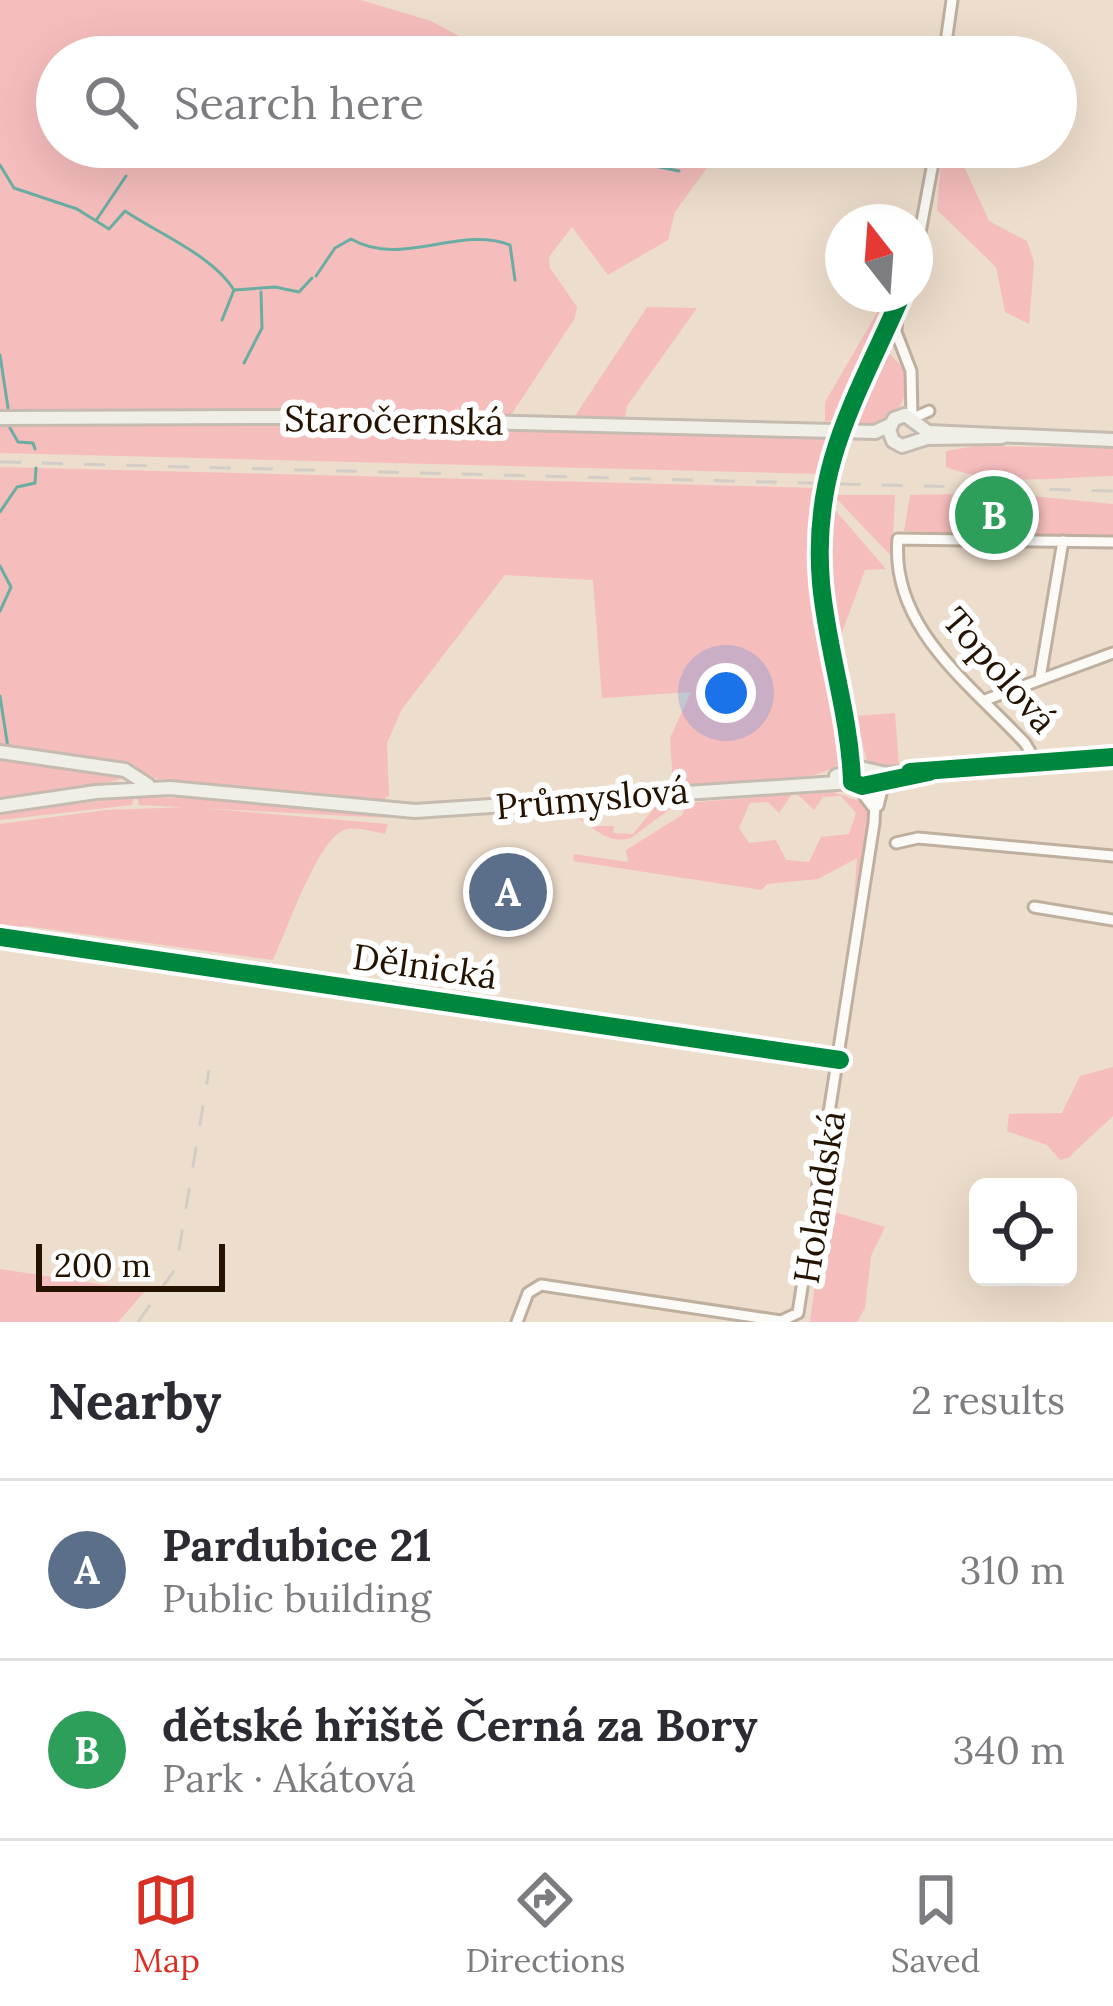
<!DOCTYPE html>
<meta charset="utf-8">
<style>
body{margin:0;font-family:Lora,serif;background:#f2f2f3;color:#2b2b33}
.controls{position:absolute;right:36px;bottom:36px;display:grid;overflow:hidden;border-radius:18px;box-shadow:0 12px 48px #0002}
.controls button{width:108px;height:108px;display:grid;place-items:center;padding:0;border:0;border-bottom:3px solid #e1e1e2;background:#fff;color:#2b2b33;font:60px sans-serif}
.compass{position:absolute;left:825px;top:204px;width:108px;height:108px;border-radius:50%;background:#fff;box-shadow:0 12px 48px #0002;rotate:343deg}
.scale{position:absolute;left:36px;bottom:30px;width:189px;box-sizing:border-box;padding-left:12px;border:6px solid #251300;border-top:0;font-size:33px;line-height:42px;white-space:nowrap;color:#251300;-webkit-text-stroke:9px #fff;paint-order:stroke}
.you{position:absolute;left:726px;top:693px;width:42px;height:42px;margin:-30px;border:9px solid #fff;border-radius:50%;background:#1a73e8;box-shadow:0 0 0 18px #1a73e833}
.badge{display:grid;place-items:center;width:78px;height:78px;border-radius:50%;background:#d93025;color:#fff;font-size:39px;font-weight:700}
.pin{position:absolute;translate:-50% -50%;border:6px solid #fff;box-shadow:0 3px 12px #0006}
.list{margin:0;padding:0;list-style:none}
h2{display:flex;justify-content:space-between;align-items:center;height:156px;margin:0;padding:0 48px;font-size:51px}
h2 small{font-size:39px;font-weight:400;color:#7c7c81}
.list li{display:grid;grid-template-columns:78px 1fr auto;gap:36px;align-items:center;box-sizing:border-box;height:180px;padding:0 48px;border-top:3px solid #e1e1e2}
.list b{display:block;font-size:45px;white-space:nowrap}
.list p{margin:0;font-size:39px;white-space:nowrap;color:#7c7c81}
.list em{font-size:39px;font-style:normal;color:#7c7c81}
.icon{flex:none;width:66px;height:66px;fill:none;stroke:currentColor;stroke-width:2;stroke-linecap:round;stroke-linejoin:round}
.map{position:relative;flex:none;width:1113px;height:1322px;overflow:hidden}
.search{position:absolute;background:#fff;box-shadow:0 12px 48px #0002;left:36px;right:36px;top:36px;height:132px;display:flex;align-items:center;gap:30px;box-sizing:border-box;padding:0 42px;border-radius:66px;color:#7c7c81;font-size:45px}
.sheet{height:516px;background:#fff}
nav{display:flex;justify-content:space-around;align-items:center;box-sizing:border-box;height:168px;border-top:3px solid #e1e1e2;background:#fff;font-size:33px;color:#7c7c81}
nav a{display:grid;justify-items:center;gap:6px}
nav .on{color:#d93025}
.map>svg:first-child{display:block}
</style>
<div class="map">
<svg width="1113" height="1322" viewBox="0 0 1113 1322">
<rect width="100%" height="100%" fill="#edddcc"/>
<path fill="#f6bdbd" d="M0,0H361L431,21L498,57H57V147H751L746,159L709,165L675,212L668,240L608,275L572,227L549,257L550,268L577,307L575,318L509,418L0,413Z
M942,147H955L989,221L1027,241L1034,262L1029,324L1005,312L996,267L937,210Z
M888,294H892L836,419L825,422V402Z
M647,307L697,308L627,406L625,418L575,416Z
M890,354L905,370V395L897,413H887L886,424L846,423L871,369Z
M283,422L827,437L819,474L0,453V423Z
M975,446L1113,448V476C1059,477 997,487 946,467V451Z
M0,467L818,488L819,612L848,755C829,789 712,782 673,785L670,738L691,692L602,698L593,580L505,575L402,709L387,743L389,796L375,804L279,789L147,778L128,765L0,746Z
M1000,493L1113,504V540L904,531L910,495Z
M833,495H895L892,557Z
M830,504L886,569L865,570L837,646L827,581Z
M895,713L899,765L891,770L868,766L856,716Z
M0,758L118,775L119,780L0,801Z
M833,792L868,804L870,814L852,929L857,858L818,879L767,884L762,890L573,861L574,854L628,862L626,850L682,815L687,803L792,794L779,813L768,802L750,803L739,828L749,843L776,840L786,860L809,862L821,837L849,834L856,813L841,796L823,797L814,810L797,794Z
M134,797L132,805L0,820V813Z
M137,797L269,800L388,818L139,805Z
M679,797L681,801L631,838C603,847 587,817 562,811C539,806 509,814 486,817L567,806L587,823L592,819L593,826H614L613,833L633,834L659,802Z
M189,807L388,824L385,834C374,832 358,827 347,829C318,835 286,934 273,960L25,926L0,931V824L106,810Z
M1113,1067V1116L1068,1158L1060,1160L1047,1145L1007,1131L1009,1114L1062,1113L1080,1076Z
M825,1209L885,1227L871,1256L865,1308L857,1322H810Z
M0,1269L145,1291L118,1322H0Z"/>
<g fill="none" stroke-linecap="round" stroke-linejoin="round">
<path stroke="#6aada3" stroke-width="3" d="M559,147L679,171
M639,161L649,147
M0,165L14,188L77,209L109,229L125,211C161,235 213,256 234,290L275,287L299,292L312,278
M97,219L126,176
M316,276L335,248L351,239C401,268 459,225 510,245L515,280
M222,320L234,290
M0,355L8,408
M244,363L262,328L261,292
M10,428L18,442L33,443L35,449
M0,512L17,487L35,483L36,468
M0,566L11,587L0,611
M0,696L8,748"/>
<defs>
<path id="minor" d="M944,57L952,0
M915,259L936,147
M897,312L896,332L911,371L912,417
M843,416L902,294
M913,418L929,411
M823,496L821,580L853,771
M1040,678L1063,541
M985,700L1113,653
M1037,763L1025,743C970,684 890,627 898,539L1113,542
M857,786L872,806
M878,806L883,786L892,778
M896,843L918,838L1113,856
M1034,907L1113,920
M0,937L840,1060
M517,1322L528,1293L541,1285L781,1321L798,1313L874,823L875,803L867,783"/>
<path id="major" d="M0,418L283,417L875,432L890,425
M1002,437L927,438L902,446L893,441L889,430L894,419L905,415L928,432L1113,440
M0,752L125,770L148,785
M836,776L860,768L887,774L1113,757
M0,806L96,792L170,788L415,811L852,782"/>
</defs>
<use href="#minor" stroke="#bfaf9e" stroke-width="15"/>
<use href="#major" stroke="#c5bbb0" stroke-width="18"/>
<use href="#minor" stroke="#fcfaf7" stroke-width="9"/>
<use href="#major" stroke="#efefe7" stroke-width="12"/>
<path stroke="#d3cdc7" stroke-width="3" stroke-dasharray="21 21" stroke-linecap="butt" d="M0,462L1113,491
M138,1322L176,1268L209,1070"/>
<defs>
<path id="minor-bridge" d="M823,496L843,416"/>
</defs>
<use href="#minor-bridge" stroke="#bfaf9e" stroke-width="15" stroke-linecap="butt"/>
<use href="#minor-bridge" stroke="#fcfaf7" stroke-width="9"/>
<defs>
<path id="cycleway" d="M902,294C858,396 811,465 821,583C827,650 850,715 852,782L862,786L929,772
M910,772L1113,757
M0,937L840,1060"/>
</defs>
<use href="#cycleway" stroke="#fff" stroke-width="26"/>
<use href="#cycleway" stroke="#00873e" stroke-width="18"/>
</g>
<g text-anchor="middle" dominant-baseline="central" stroke-width="12" stroke-linejoin="round" paint-order="stroke">
<g font-size="36" fill="#251300" stroke="#fff">
<text transform="translate(394 420) rotate(1)">Staročernská</text>
<text transform="translate(1000 670) rotate(49)">Topolová</text>
<text transform="translate(592 798) rotate(-5)">Průmyslová</text>
<text transform="translate(425 966) rotate(8)">Dělnická</text>
<text transform="translate(819 1197) rotate(-81)">Holandská</text>
</g>
</g>
</svg>
<div class="controls">
<button><svg class="icon" aria-label="locate" viewBox="0 0 24 24"><circle cx="12" cy="12" r="6"/><path d="M12 2v4M12 18v4M2 12h4M18 12h4"/></svg></button>
</div>
<svg class="compass" viewBox="-18 -18 36 36"><path d="M0-13l5 13h-10z" fill="#e53935"/><path d="M0 13l5-13h-10z" fill="#7c7c81"/></svg>
<div class="scale">200 m</div>
<div class="you"></div>
<div class="pin badge" style="left:508px;top:892px;background:#5c6f8a">A</div>
<div class="pin badge" style="left:994px;top:515px;background:#2e9e5b">B</div>
<div class="search"><svg class="icon" aria-label="search" viewBox="0 0 24 24"><circle cx="10" cy="10" r="6"/><path d="M15 15l6 6"/></svg>Search here</div>
</div>
<section class="sheet">
<h2>Nearby<small>2 results</small></h2>
<ul class="list">
<li><span class="badge" style="background:#5c6f8a">A</span><div><b>Pardubice 21</b><p>Public building</p></div><em>310 m</em></li>
<li><span class="badge" style="background:#2e9e5b">B</span><div><b>dětské hřiště Černá za Bory</b><p>Park · Akátová</p></div><em>340 m</em></li>
</ul>
</section>
<nav>
<a class="on"><svg class="icon" aria-label="map" viewBox="0 0 24 24"><path d="M3 6l6-2 6 2 6-2v14l-6 2-6-2-6 2zM9 4v14M15 6v14"/></svg>Map</a>
<a><svg class="icon" aria-label="directions" viewBox="0 0 24 24"><path d="M12 3l9 9-9 9-9-9zM9 14v-3h6M13 9l2 2-2 2"/></svg>Directions</a>
<a><svg class="icon" aria-label="saved" viewBox="0 0 24 24"><path d="M7 4h10v16l-5-4-5 4z"/></svg>Saved</a>
</nav>
